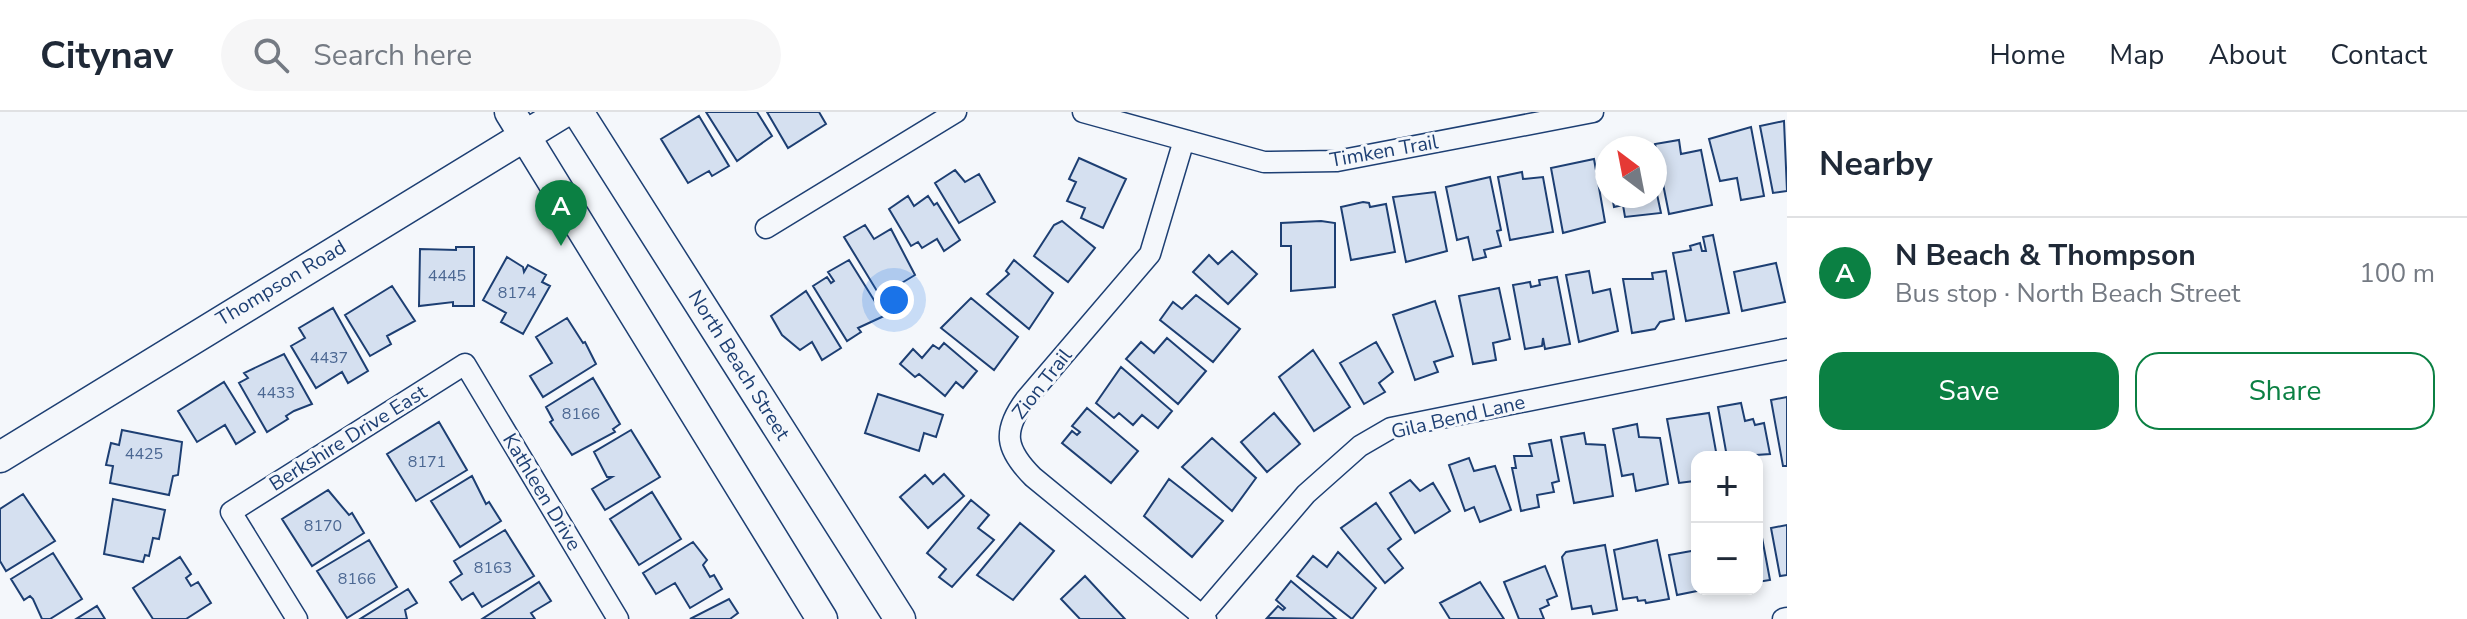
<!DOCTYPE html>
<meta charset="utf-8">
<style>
body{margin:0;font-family:"Nunito Sans",sans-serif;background:#f6f6f7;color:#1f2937}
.controls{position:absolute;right:24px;bottom:24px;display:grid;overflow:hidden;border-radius:16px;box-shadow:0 4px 12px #0003}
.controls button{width:72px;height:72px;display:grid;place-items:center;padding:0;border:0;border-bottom:2px solid #e0e1e3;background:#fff;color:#1f2937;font:40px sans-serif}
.compass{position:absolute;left:1595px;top:24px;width:72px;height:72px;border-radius:50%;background:#fff;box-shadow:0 4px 12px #0003;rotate:328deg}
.you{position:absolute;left:894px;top:188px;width:28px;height:28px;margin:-20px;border:6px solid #fff;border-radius:50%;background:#1a73e8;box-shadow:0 0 0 12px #1a73e833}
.badge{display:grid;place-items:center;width:52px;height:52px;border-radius:50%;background:#0b8043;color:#fff;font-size:26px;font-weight:700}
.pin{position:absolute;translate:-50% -66px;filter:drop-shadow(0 2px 4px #0008)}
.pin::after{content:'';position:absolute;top:42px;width:28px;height:24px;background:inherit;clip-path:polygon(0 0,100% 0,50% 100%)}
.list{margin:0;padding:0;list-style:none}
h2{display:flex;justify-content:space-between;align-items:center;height:104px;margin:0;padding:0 32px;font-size:34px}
h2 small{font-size:26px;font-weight:400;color:#747a83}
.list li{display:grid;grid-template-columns:52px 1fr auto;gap:24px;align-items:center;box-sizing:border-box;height:112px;padding:0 32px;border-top:2px solid #e0e1e3}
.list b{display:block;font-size:30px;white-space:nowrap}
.list p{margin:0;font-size:26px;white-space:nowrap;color:#747a83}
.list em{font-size:26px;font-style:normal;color:#747a83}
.actions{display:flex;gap:16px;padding:24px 32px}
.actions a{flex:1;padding:18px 0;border:2px solid #0b8043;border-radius:24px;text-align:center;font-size:28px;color:#0b8043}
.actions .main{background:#0b8043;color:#fff}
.icon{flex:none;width:44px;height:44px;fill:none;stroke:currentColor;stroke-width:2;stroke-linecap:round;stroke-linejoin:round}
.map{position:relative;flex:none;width:1787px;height:507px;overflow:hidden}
header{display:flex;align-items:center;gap:48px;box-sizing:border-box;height:112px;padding:0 40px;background:#fff;border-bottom:2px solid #e0e1e3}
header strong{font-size:38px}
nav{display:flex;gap:44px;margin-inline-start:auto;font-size:28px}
.search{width:560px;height:72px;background:#f6f6f7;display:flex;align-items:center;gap:20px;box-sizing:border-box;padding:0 28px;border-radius:44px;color:#747a83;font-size:30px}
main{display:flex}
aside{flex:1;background:#fff}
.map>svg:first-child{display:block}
</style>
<header>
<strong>Citynav</strong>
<div class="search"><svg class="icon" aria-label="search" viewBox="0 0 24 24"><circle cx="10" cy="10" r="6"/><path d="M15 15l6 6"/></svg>Search here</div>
<nav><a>Home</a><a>Map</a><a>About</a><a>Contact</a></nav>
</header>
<main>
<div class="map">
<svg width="1787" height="507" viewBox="0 0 1787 507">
<rect width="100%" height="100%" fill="#f4f7fb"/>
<path fill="#d5e0f0" stroke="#1d3f73" stroke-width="2" d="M706,0H757L772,24L737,49Z
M767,0H819L826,12L788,36Z
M699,4L729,54L712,64L709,59L688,71L661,27Z
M1784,9L1787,79L1773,81L1760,14Z
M1751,15L1764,84L1741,88L1737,66L1720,69L1709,27Z
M1679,28L1681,42L1701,38L1712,93L1669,102L1655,32Z
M1079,46L1126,67L1103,116L1081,106L1085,96L1067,89L1076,70L1069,67Z
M1594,47L1605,110L1563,121L1551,56Z
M955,58L965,70L979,62L995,90L959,111L935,71Z
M1522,60L1523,67L1543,65L1553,120L1510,128L1498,65Z
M1490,65L1501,118L1497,119L1501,134L1484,138L1486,145L1473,148L1468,125L1457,128L1446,75Z
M1655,73L1661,101L1625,105L1623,93L1614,95L1612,84H1655Z
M1435,80L1447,139L1406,150L1393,85Z
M908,84L914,94L928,84L934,93L937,91L960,128L944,139L937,127L922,136L918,130L911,134L889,97Z
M1363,90L1369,91L1370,95L1386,92L1395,140L1351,148L1341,95Z
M1062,109L1095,136L1068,170L1034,144L1054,113Z
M1321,109L1335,111V175L1291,179V134H1281V111Z
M865,113L874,127L891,117L915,163L880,184L844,125Z
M1713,123L1729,201L1686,209L1673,141L1691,138L1690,134L1700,131L1702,139H1706L1703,125Z
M456,135H474V194H453V190L419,194L420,137L456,138Z
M1232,139L1257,162L1228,192L1193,160L1209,143L1218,152Z
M507,145L523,155L524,160L528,153L546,163L542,170L550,174L523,222L501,210L506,201L483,188Z
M849,148L884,204L858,216L861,220L847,229L813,174L827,165L831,171L834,169L828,160Z
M1014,148L1053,181L1029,217L987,182L1009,162L1006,159Z
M1776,151L1785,190L1742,199L1734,160Z
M1589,159L1593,181L1610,177L1618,219L1579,230L1566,163Z
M1666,159L1674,207L1660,210L1655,217L1632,221L1623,167H1653L1652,161Z
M1557,165L1570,232L1545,237L1543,226L1542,234L1525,237L1513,173L1530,170L1531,175L1540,173L1539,168Z
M392,174L415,209L387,224L391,232L370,244L345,203Z
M1499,176L1510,227L1493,231L1496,248L1473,252L1459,184Z
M806,179L841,236L822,248L812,230L800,238L782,223L771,204Z
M1196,183L1240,217L1213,250L1160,208L1173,190L1182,197Z
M971,186L1018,225L994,258L941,216Z
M1435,189L1453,244L1434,250L1438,260L1415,268L1393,203Z
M333,196L368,259L348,271L342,260L316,276L291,234L305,226L299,216Z
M567,206L583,231L585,230L596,252L543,285L530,264L552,251L536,225Z
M1167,226L1206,259L1178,292L1126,247L1141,230L1154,241Z
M1376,230L1393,260L1379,271L1385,280L1364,292L1340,251Z
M944,231L977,259L963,276L956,270L945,284L919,262L915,265L900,252L913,237L922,246L933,233L939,237Z
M1313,238L1350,295L1314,319L1279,265Z
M284,242L312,292L294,299L286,304L288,307L267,320L239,271L248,266L244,261Z
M1121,255L1172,299L1158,316L1142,303L1133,313L1119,301L1114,306L1096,291Z
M593,266L620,312L613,317L615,320L572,343L550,310L553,308L546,295Z
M224,270L255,320L236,332L225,313L197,330L178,299Z
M878,282L943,303L936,325L924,321L919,339L865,321Z
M1787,285V354H1783L1771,288Z
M1741,291L1745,309L1753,307L1755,313L1764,311L1770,342L1727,345L1718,295Z
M1087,296L1138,339L1111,371L1062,331L1072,319L1077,323L1080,320L1072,314Z
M1274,301L1300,332L1267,360L1241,330Z
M1709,301L1717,345H1697L1694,369L1679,371L1667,307Z
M439,310L467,358L416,389L387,342Z
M1637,312L1639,325L1660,326L1668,372L1636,379L1633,362L1622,364L1613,317Z
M122,318L182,330L178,363L173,364L169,383L110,371L113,354L106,353L111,331L119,333Z
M631,318L660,365L605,398L592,377L612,365H607L594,340Z
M1584,321L1586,332L1605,333L1613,384L1574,391L1561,325Z
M1212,326L1256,366L1232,399L1182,355Z
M1551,328L1559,369L1552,371L1554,380L1537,383L1539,395L1521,399L1512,356H1516L1514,344H1532L1529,332Z
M1469,346L1474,359L1495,354L1511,398L1480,410L1474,395L1465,399L1449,353Z
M944,362L964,384L928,416L900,385L925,363L933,372Z
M472,364L486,392L489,390L501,409L460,435L431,389Z
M1169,367L1223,409L1192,445L1144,404Z
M1410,368L1420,379L1433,371L1450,399L1415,421L1390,381Z
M328,378L349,403L352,401L364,421L312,454L282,407Z
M652,380L681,427L639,453L610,407Z
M23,382L55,429L6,459L0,449V397Z
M113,387L165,398L159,427L153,426L149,444L145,443L143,450L104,442Z
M971,388L989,403L978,416L994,428L952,475L939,465L946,457L927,441Z
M1376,391L1401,427L1388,437L1403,456L1385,471L1341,416Z
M1020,411L1054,439L1013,488L977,463Z
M1787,413V463L1780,464L1771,416Z
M1760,415L1770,468L1757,470V416Z
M505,418L534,464L482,495L473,481L462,488L450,470L462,462L454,449Z
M369,428L397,475L347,506L317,459Z
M1657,428L1669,487L1646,491L1645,488L1638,489L1637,485L1623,487L1614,438Z
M693,430L707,448L703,453L710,465L714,463L722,477L690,496L675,471L656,482L643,461Z
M1605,433L1617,498L1593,502L1591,494L1572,497L1562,445L1566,440Z
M1697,438V477H1707L1677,483L1669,443Z
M1338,440L1376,476L1352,507L1297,464L1313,444L1327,455Z
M53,441L82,487L50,507H42L33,487L30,484L24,488L11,467Z
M180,445L191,462L186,466L191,474L198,470L211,491L186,507H153L133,476Z
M1545,454L1557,484L1547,488L1549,493L1540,497L1544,507H1519L1504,470Z
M1085,464L1125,507H1080L1061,487Z
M1291,469L1336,507L1267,506L1278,494L1283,498L1285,496L1276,488Z
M539,470L551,489L531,501L535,507H482Z
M1480,470L1504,507H1450L1440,491Z
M408,477L417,491L405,498L407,507H360Z
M729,487L738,501L730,507H690Z
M97,494L105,507H76Z"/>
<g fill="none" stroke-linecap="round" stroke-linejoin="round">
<defs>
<path id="street" d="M1083,0L1264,50L1337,49L1593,0
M1184,28L1150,142L1026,287C1002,319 1005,337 1033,365L1206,507
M766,116L956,0
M297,507L231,400L465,252L618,507
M1199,507L1306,382L1360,334L1391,316L1787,237
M1783,507L1787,506"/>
<path id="secondary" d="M510,0L822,507
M578,0L900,507
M0,345L564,0"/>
</defs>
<use href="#street" stroke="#1d3f73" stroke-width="23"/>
<use href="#secondary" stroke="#1d3f73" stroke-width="33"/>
<use href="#street" stroke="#f4f7fb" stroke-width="20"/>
<use href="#secondary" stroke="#f4f7fb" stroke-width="30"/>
</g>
<g text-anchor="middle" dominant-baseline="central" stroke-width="6" stroke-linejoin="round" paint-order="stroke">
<g font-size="16" fill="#4b6792">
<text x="447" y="164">4445</text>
<text x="517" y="181">8174</text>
<text x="329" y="246">4437</text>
<text x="276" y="281">4433</text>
<text x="581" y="302">8166</text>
<text x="144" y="342">4425</text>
<text x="427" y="350">8171</text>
<text x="323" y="414">8170</text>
<text x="493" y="456">8163</text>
<text x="357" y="467">8166</text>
</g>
<g font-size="20" fill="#1d3f73" stroke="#f4f7fb">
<text transform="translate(1384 39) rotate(-10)">Timken Trail</text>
<text transform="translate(281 171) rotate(-31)">Thompson Road</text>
<text transform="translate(739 253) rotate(58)">North Beach Street</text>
<text transform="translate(1042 272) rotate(-52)">Zion Trail</text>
<text transform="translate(1458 305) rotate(-13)">Gila Bend Lane</text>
<text transform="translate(348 326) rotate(-32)">Berkshire Drive East</text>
<text transform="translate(542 380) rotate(59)">Kathleen Drive</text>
</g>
</g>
</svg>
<div class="controls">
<button>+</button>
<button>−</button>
</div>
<svg class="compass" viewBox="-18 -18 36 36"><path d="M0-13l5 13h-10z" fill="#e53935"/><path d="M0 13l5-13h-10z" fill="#747a83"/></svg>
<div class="you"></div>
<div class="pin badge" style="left:561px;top:134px">A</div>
</div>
<aside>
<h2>Nearby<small></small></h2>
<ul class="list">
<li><span class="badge">A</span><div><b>N Beach &amp; Thompson</b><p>Bus stop · North Beach Street</p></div><em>100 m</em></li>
</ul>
<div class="actions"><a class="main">Save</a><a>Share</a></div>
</aside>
</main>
